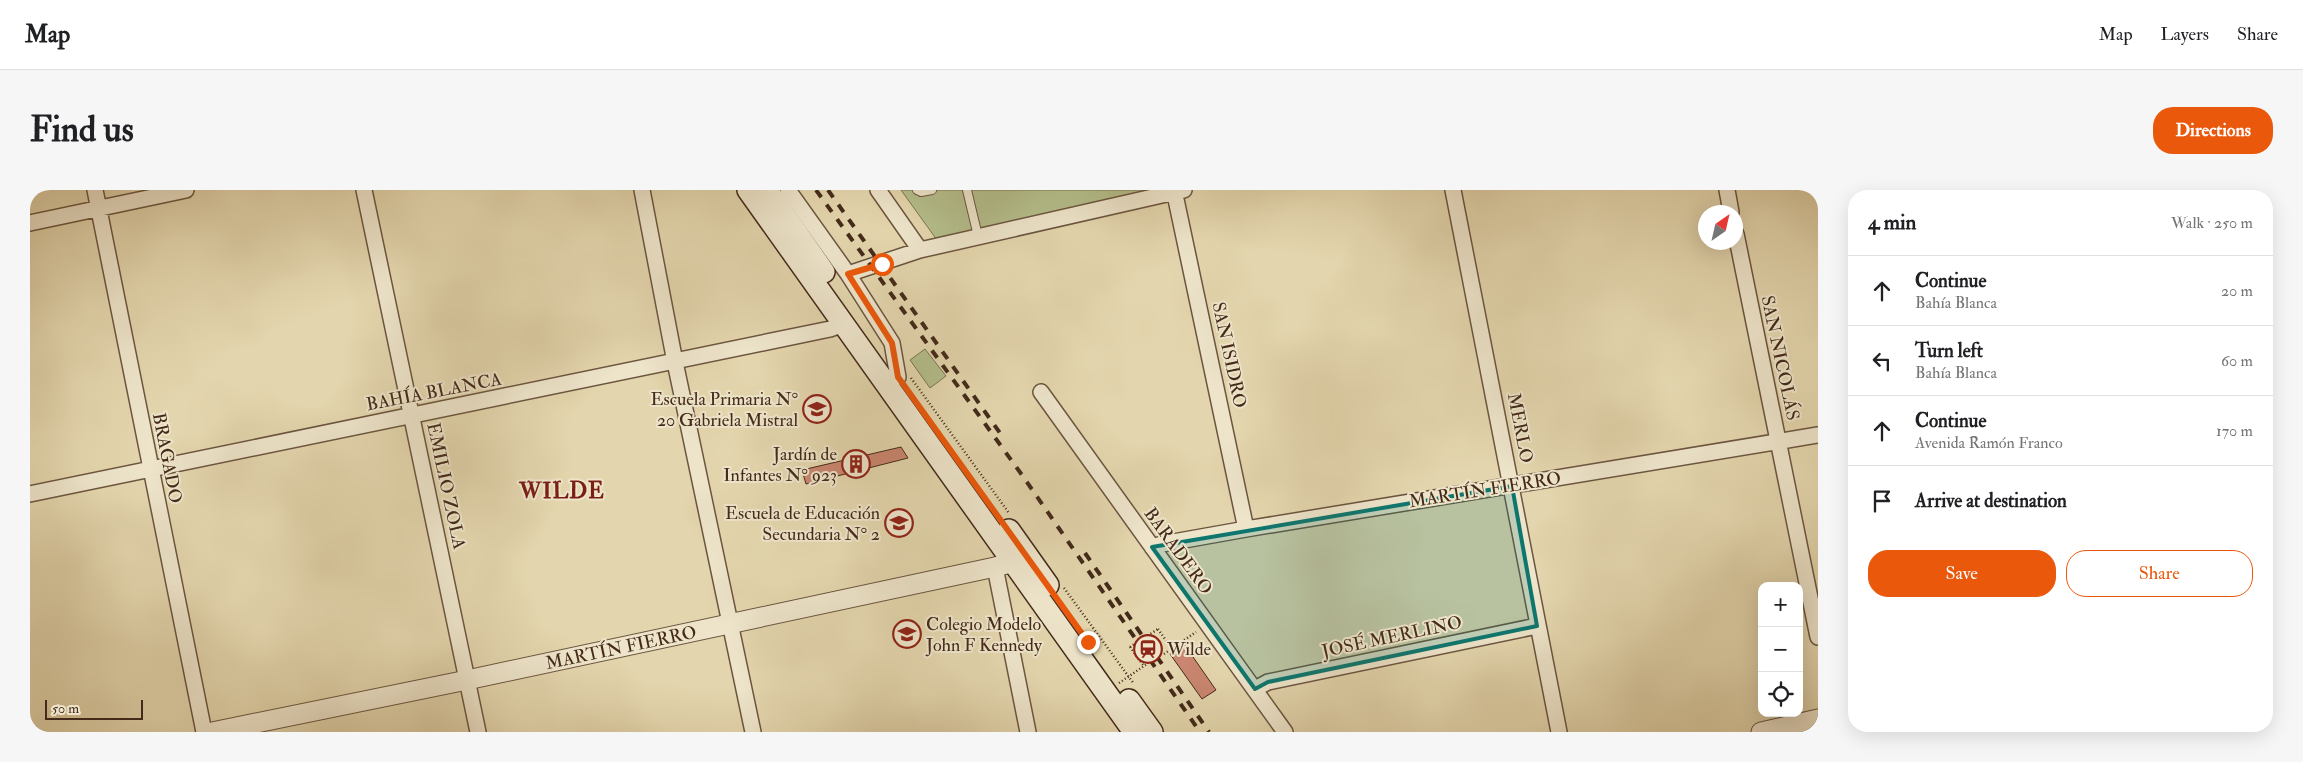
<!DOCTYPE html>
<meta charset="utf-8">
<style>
body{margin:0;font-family:"IM FELL Double Pica",serif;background:#f6f6f6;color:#202124}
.controls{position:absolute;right:15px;bottom:15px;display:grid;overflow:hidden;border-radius:10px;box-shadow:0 5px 20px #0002}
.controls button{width:45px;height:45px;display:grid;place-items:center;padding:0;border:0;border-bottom:1px solid #e0e0e0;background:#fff;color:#202124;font:25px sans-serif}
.compass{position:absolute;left:1668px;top:15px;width:45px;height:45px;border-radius:50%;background:#fff;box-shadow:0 5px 20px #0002;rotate:34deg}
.scale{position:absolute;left:15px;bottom:12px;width:98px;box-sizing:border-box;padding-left:5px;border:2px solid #442a1a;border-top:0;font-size:14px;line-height:18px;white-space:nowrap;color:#442a1a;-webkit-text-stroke:4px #ede4ca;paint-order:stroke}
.stop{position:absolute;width:15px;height:15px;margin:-11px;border:4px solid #ea580c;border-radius:50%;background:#fff}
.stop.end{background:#ea580c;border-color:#fff;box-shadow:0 1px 5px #0008}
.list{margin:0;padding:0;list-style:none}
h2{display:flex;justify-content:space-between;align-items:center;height:65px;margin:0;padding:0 20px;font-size:21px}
h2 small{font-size:16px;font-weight:400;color:#757577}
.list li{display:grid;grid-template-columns:32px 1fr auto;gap:15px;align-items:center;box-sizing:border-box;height:70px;padding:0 20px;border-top:1px solid #e0e0e0}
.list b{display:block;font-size:19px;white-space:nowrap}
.list p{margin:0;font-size:16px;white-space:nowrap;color:#757577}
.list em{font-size:16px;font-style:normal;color:#757577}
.actions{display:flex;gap:10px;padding:15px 20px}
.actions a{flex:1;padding:11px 0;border:1px solid #ea580c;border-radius:20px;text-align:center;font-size:18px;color:#ea580c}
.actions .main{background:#ea580c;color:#fff}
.icon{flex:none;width:28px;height:28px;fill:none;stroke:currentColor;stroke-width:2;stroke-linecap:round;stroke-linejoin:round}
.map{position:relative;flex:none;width:1788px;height:542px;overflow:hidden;border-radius:20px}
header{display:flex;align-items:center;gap:30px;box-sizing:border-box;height:70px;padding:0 25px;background:#fff;border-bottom:1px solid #e0e0e0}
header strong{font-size:24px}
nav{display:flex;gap:28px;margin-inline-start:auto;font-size:18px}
.intro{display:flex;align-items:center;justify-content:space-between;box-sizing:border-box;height:120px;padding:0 30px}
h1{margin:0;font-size:35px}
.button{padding:12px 22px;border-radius:20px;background:#ea580c;color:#fff;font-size:18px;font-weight:700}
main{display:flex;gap:30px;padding:0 30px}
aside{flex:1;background:#fff;border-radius:20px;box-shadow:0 5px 20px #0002}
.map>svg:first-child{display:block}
</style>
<header>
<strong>Map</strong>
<nav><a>Map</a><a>Layers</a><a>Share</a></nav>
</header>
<div class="intro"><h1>Find us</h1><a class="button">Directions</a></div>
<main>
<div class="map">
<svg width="1788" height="542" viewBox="0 0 1788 542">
<rect width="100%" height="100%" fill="#e3d5ad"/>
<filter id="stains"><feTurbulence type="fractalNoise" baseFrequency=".004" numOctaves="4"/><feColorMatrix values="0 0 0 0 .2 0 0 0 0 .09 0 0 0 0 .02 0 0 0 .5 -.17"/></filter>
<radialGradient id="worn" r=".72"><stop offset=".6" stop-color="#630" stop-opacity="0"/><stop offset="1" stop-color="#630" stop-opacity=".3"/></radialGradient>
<path fill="#b3bd8a" stroke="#7c7452" d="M871,0H1128L912,57Z
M895,159L916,186L900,198L880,170Z"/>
<path fill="#ca8670" stroke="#442a1a" d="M871,257L878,268L776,294L772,280Z
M1154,454L1186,500L1172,509L1140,464Z"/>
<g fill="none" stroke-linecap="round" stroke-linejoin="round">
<defs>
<path id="service" d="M887,0L891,2L902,0
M937,0L948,46"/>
<path id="minor" d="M65,0L174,542
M334,0L448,542
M612,0L645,172L723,542
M758,0L818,84L862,153L868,187
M848,0L890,60
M1144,0L1216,339
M1423,0L1529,542
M1697,0L1701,22
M0,33L156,0
M1706,44L1788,447
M818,84L890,60L1154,0
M1011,202L1255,542
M0,304L800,139L814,134
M1122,357L1132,354L1216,339L1788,245
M965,377L998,542
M1225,499L1238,492L1507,436"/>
<path id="tertiary" d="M182,542L437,490L965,377L984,372L996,365
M1731,542L1788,529"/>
<path id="secondary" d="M718,0L1104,542
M737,0L794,82
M979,340L1018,395
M1099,510L1122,542"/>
</defs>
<use href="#service" stroke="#6c553f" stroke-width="10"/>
<use href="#minor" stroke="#6c553f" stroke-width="18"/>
<use href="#tertiary" stroke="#6c553f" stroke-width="21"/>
<use href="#secondary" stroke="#442a1a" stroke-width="24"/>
<path stroke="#442a1a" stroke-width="2.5" stroke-dasharray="1 2.5" stroke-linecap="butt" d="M881,188L979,323
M1034,398L1104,494
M1128,439L1142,459
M1100,457L1114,476
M1134,464L1166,442
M1089,493L1117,474"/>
<use href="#service" stroke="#ede4ca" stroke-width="8"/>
<use href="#minor" stroke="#ede4ca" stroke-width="15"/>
<use href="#tertiary" stroke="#ede4ca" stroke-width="19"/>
<use href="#secondary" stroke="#ede4ca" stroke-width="21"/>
<path stroke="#442a1a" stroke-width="4" stroke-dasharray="9 9" stroke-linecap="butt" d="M786,0L992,285L1170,542
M798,0L970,243
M1055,363L1179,542"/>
<path stroke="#442a1a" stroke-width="2.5" stroke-dasharray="1 2.5" stroke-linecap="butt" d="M1100,457L1128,439"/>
</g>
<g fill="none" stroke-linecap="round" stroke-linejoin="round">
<path stroke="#ea580c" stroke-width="6" d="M852,74L818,84L862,153L868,187L1058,452"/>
</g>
<path fill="#0f766e" fill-opacity="0.2" stroke="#0f766e" stroke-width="4" stroke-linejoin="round" d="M1482,296L1507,436L1238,492L1225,499L1122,357Z"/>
<defs>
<symbol id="school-ring" viewBox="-11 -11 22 22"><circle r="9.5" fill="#ede4ca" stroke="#8f2418" stroke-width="1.5"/><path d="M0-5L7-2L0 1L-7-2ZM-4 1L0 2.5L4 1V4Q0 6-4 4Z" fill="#8f2418"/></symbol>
<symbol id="building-ring" viewBox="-11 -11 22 22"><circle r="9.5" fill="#ede4ca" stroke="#8f2418" stroke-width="1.5"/><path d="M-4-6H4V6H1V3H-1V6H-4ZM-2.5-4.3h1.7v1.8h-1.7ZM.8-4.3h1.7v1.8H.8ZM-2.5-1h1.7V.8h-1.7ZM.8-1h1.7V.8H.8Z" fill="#8f2418"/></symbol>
<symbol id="station-ring" viewBox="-11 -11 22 22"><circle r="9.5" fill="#ede4ca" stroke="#8f2418" stroke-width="1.5"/><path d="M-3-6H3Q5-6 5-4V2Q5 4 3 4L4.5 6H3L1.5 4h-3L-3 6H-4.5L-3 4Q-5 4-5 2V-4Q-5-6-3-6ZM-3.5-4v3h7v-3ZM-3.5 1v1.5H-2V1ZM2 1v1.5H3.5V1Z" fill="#8f2418"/></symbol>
</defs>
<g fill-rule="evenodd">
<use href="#school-ring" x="771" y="203" width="32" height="32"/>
<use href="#building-ring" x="810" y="258" width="32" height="32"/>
<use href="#school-ring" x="853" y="317" width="32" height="32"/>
<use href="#school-ring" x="861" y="428" width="32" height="32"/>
<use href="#station-ring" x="1102" y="443" width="32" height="32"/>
</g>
<g text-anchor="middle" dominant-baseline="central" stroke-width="4" stroke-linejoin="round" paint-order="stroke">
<g font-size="18" fill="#442a1a" stroke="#ede4ca">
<text transform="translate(1199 165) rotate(78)">SAN ISIDRO</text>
<text transform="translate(1750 168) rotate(78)">SAN NICOLÁS</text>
<text transform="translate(404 202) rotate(-11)">BAHÍA BLANCA</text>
<text transform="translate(1490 238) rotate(79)">MERLO</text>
<text transform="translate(137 268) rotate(79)">BRAGADO</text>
<text transform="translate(416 296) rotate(78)">EMILIO ZOLA</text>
<text transform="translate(1455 300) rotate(-9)">MARTÍN FIERRO</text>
<text transform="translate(1148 361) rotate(54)">BARADERO</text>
<text transform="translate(1362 447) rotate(-12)">JOSÉ MERLINO</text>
<text transform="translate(591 458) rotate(-12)">MARTÍN FIERRO</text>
</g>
<g font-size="18" fill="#442a1a" stroke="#ede4ca" text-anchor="end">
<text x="768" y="209">Escuela Primaria N°<tspan x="768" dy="21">20 Gabriela Mistral</tspan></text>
<text x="807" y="264">Jardín de<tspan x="807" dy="21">Infantes N° 923</tspan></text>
<text x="850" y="323">Escuela de Educación<tspan x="850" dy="21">Secundaria N° 2</tspan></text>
<text x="896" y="434" text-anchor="start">Colegio Modelo<tspan x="896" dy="21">John F Kennedy</tspan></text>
<text x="1137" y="459" text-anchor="start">Wilde</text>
</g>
<g font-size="22" font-weight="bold" letter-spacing="1" fill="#7a1f14" stroke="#ede4ca">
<text x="532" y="301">WILDE</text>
</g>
</g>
<rect width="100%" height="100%" filter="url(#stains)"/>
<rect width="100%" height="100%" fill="url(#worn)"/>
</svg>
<div class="controls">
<button>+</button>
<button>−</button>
<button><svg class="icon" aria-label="locate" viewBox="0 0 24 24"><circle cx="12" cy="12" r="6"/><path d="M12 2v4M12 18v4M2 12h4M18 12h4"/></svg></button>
</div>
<svg class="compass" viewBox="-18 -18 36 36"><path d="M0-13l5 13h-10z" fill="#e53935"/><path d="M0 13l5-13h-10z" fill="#757577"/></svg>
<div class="scale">50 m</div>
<div class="stop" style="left:852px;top:74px"></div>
<div class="stop end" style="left:1058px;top:452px"></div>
</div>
<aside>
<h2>4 min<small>Walk · 250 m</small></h2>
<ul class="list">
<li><svg class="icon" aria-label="ahead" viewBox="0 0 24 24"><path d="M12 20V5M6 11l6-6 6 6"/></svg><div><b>Continue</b><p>Bahía Blanca</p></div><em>20 m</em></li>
<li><svg class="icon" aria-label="left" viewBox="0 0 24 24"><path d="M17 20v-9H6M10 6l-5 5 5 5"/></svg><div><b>Turn left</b><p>Bahía Blanca</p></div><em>60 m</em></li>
<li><svg class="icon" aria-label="ahead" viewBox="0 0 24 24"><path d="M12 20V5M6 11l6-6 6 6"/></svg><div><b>Continue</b><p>Avenida Ramón Franco</p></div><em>170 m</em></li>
<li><svg class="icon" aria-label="arrive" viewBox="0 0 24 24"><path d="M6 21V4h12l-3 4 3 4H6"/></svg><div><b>Arrive at destination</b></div></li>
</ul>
<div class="actions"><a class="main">Save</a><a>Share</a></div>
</aside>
</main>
